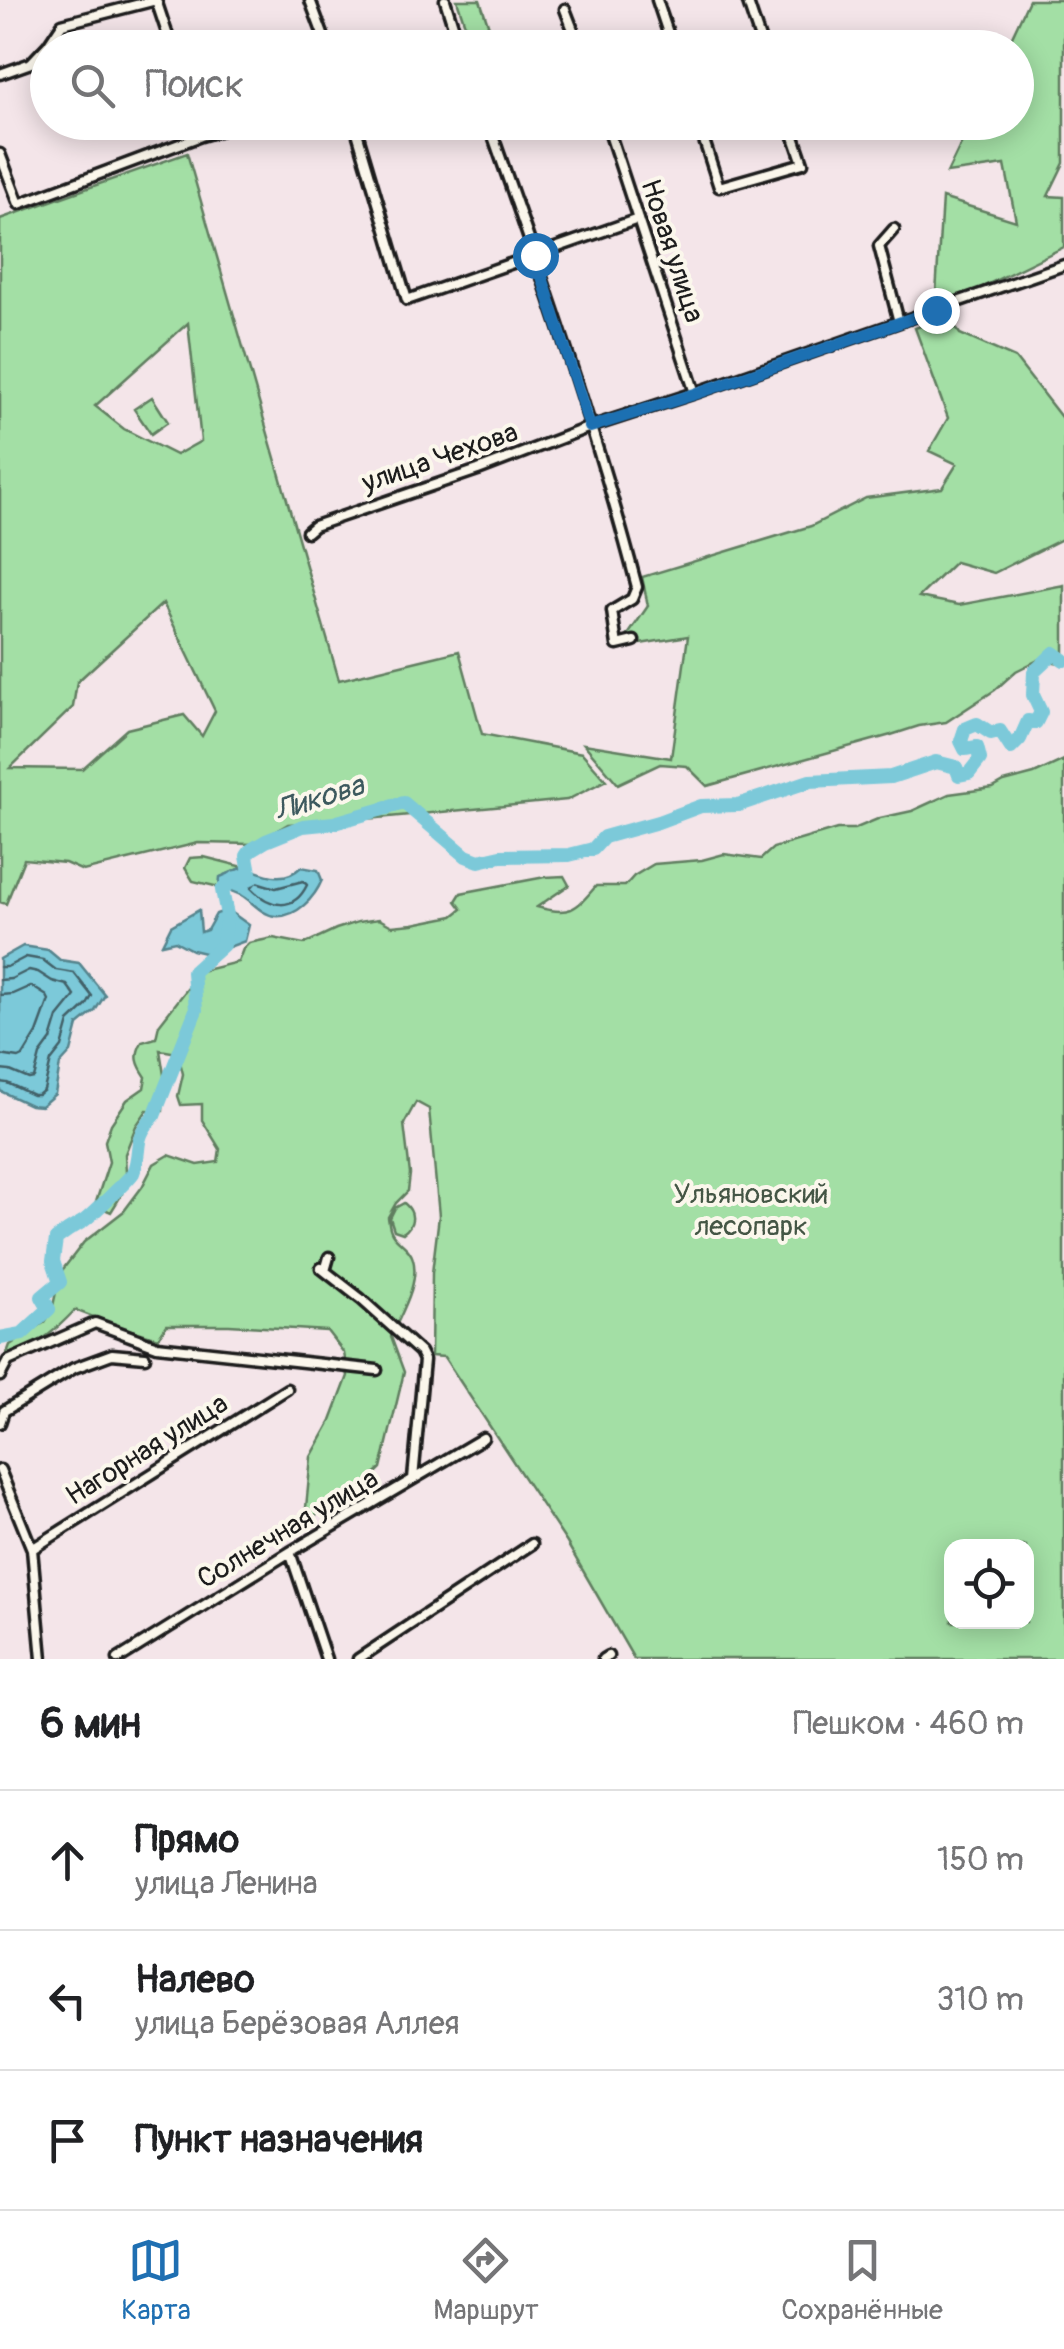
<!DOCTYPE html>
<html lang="ru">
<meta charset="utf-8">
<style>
body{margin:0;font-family:Pangolin,sans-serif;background:#f2f2f2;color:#202124}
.controls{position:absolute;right:30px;bottom:30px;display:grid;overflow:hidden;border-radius:20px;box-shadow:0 5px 25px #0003}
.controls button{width:90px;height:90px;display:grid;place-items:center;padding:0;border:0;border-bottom:2px solid #e0e0e0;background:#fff;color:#202124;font:50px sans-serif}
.stop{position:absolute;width:30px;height:30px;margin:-22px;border:8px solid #1f6fb2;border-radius:50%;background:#fff}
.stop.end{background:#1f6fb2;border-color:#fff;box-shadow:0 2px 10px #0008}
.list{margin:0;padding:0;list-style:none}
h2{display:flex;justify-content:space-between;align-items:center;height:130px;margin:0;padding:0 40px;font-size:42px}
h2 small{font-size:32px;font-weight:400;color:#757577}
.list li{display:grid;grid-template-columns:65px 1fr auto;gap:30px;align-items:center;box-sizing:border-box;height:140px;padding:0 40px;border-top:2px solid #e0e0e0}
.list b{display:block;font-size:38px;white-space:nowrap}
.list p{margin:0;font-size:32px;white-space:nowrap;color:#757577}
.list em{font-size:32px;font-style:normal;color:#757577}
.icon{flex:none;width:55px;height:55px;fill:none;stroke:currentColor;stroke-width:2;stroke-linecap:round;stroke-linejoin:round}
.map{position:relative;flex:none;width:1064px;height:1659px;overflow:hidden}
.search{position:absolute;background:#fff;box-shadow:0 5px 25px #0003;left:30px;right:30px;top:30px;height:110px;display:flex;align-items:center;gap:25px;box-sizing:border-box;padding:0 35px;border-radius:55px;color:#757577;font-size:38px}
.sheet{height:550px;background:#fff}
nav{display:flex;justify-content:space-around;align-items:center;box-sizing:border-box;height:140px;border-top:2px solid #e0e0e0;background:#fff;font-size:28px;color:#757577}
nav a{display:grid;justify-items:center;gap:5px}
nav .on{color:#1f6fb2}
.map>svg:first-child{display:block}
</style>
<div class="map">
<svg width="1064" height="1659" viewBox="0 0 1064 1659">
<rect width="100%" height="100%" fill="#f4e5e9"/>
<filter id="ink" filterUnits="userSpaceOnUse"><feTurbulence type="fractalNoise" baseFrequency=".01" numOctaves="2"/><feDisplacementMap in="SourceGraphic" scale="20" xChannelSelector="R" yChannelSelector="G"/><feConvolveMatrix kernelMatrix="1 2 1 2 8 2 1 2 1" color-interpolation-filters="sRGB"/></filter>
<g filter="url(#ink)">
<path fill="#a3dfa5" stroke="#607e60" stroke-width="2.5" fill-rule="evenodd" d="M457,0H480L490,30L469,37Z
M1029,0H1064V163L1048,196L1064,197V247L935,310L942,198L1016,221L1005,165L947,173L971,123L1016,122V48L1007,47Z
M187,153L339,680L459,651L482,734L582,753L606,780L567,800L378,818L288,824L254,844L198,843L83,871L65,863L24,859L6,904L0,902V219ZM188,323L201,441L176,455L124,429L95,406ZM163,603L215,711L202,736L184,715L127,729L82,769L10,768L73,707L77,682Z
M948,316L960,334L1015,358L1064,421V538L994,573L955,562L919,597L959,605L1064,585V664L1040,659L1016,671L995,690L946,722L919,726L891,735L707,786L687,766L660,764L618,784L584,744L671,758L688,636L628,646L626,638L648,606L642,577L811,526L866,498L942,488L957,464L929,451L948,418L915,328Z
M152,397L168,422L151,434L134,409Z
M1064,760V1659H634L567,1543L444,1357L431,1356L432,1273L439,1216L429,1109L416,1102L404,1124L410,1174L408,1191L396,1203L388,1217C389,1223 389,1228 392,1233C398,1243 410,1247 413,1259C420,1284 400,1315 391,1337L404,1372L381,1468L341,1507L305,1518L311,1457L331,1421L348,1376L344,1353L327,1331L229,1325H167L158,1338L114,1325L75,1310C56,1330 39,1345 13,1355L7,1353L10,1345L45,1322L52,1311L60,1273L84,1242L124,1211L142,1187L154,1164L169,1155L198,1165L218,1162L220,1149L202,1120V1104L181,1105L178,1096L183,1074L178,1053L160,1050L165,1081L163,1111L147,1110L136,1126L125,1154L126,1172L122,1194L111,1212L95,1205L109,1162L105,1141L111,1124L127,1100L144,1088L146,1077C137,1064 134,1056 142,1042L156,1038L159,1025L201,971L238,962L243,949L249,943L273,938L304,944L336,929L358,922L379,919L392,926L413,924L453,916L462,909L456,901L461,893L545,877L564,876L569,885L537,907C569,916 575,911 596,886H625L634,876L654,864L702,860L724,854L761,859L773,848L837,829H854L880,818L912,811L949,794L993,788L1004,782L1034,774ZM952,1546H1026V1622H952Z
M204,857L244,867L221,877L219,887L193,881L185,868L190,858Z
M404,1203C416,1213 414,1225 403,1233L394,1230L390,1218L395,1208Z"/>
<path fill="#7bc9d9" stroke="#55848d" stroke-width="2.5" d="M244,867C265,874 283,884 301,867L318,870L322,880C315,897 297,918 275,916C262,915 252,901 241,895C234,892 227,889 219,887L220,877Z
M199,910L201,932L207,930L216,914L228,910L249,925L245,941L226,948L217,956L192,950L175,941L162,944L171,926Z
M23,946L48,950L60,960L79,963L105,995L95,1011L78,1025L71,1052L60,1064L55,1094L41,1106L30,1105L0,1091V959Z"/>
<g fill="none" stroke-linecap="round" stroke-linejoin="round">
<path stroke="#426168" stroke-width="2.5" d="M303,881L307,885C294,912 270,908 251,888L256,882L276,888Z
M0,967H7L26,957L43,960L56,970L74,973L92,996L87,1005L69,1022L62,1047L51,1061L44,1090L38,1095H33L7,1083L0,1082
M0,980L11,979L29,970L38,972L52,981L67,985L75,996L58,1017L51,1040L40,1055L34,1078L29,1079L10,1071L0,1070
M0,995L13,994L31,986L47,996L49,1000L37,1033L23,1056L19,1058L0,1055"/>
<path stroke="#7bc9d9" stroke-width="14" d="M0,1338L22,1334L49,1309L42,1297L60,1282L53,1261L56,1239C65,1232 73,1227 82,1222C87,1220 131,1177 133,1173C143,1148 131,1140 154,1116L196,1010L193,972L223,945L227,915L222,890L236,878H251L247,856L251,850L266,841L303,826L334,823L404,803L466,856L479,861L501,856L569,855L593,849L604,837L658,822L701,806L738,805L810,781L891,777L936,762L956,767L959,775L969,773L980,759L977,747L965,749L961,741L965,729L977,724L991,733L1000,731L1011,748L1020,739L1028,721L1036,722L1041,712L1033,695L1034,672L1054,653L1064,660"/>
<defs>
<path id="street" d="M156,0L172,48
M310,0L328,48
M445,0L460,48
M657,0L673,48
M747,0L763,48
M565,9L580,48
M0,74L31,63L48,45L62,24L156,0
M354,122L407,300L638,219
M488,122C542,275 596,430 637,587L632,599L612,611L617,645L634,641
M606,122L695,393
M698,122L719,187L803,163L789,122
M0,154L19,204L201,136L249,122
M894,229L879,246L899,322
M307,532L314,526L478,470L590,427L695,393L1064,265
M321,1268L361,1299L420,1352L424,1360L413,1479
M325,1271L329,1257
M0,1376L8,1361L95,1323L157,1346L377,1370
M0,1423L4,1411L74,1368L112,1354L145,1357
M0,1470L32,1549L42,1659
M32,1549L287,1389
M290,1552L326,1659
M118,1659L290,1552L483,1438
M358,1659L532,1544
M603,1659L608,1656"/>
</defs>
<use href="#street" stroke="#1c1c1c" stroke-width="15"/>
<use href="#street" stroke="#fbf7ec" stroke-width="8"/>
</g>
</g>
<g fill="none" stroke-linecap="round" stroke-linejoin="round" filter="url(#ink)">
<path stroke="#1f6fb2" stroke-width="12" d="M535,255L590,427L695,394L936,310"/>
</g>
<g text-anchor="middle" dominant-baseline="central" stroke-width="8" stroke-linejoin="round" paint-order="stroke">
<g font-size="28" fill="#1c1c1c" stroke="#fbf7ec">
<text transform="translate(672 251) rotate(72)">Новая улица</text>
<text transform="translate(440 458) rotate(-19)">улица Чехова</text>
<text transform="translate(147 1450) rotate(-32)">Нагорная улица</text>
<text transform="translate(288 1529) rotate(-31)">Солнечная улица</text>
</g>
<g font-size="28" fill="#445645" stroke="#fbf7ec">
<text x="751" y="1194">Ульяновский<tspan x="751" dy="32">лесопарк</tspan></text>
</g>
<g font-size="30" font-style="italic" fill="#3d595e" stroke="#fbf7ec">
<text transform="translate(319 798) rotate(-17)">Ликова</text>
</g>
</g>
</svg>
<div class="controls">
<button><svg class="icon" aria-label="locate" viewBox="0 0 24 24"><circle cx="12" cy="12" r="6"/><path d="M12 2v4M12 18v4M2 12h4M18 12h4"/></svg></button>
</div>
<div class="stop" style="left:535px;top:255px"></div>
<div class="stop end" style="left:936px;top:310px"></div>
<div class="search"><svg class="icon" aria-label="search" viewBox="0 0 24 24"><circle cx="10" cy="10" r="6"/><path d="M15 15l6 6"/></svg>Поиск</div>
</div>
<section class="sheet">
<h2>6 мин<small>Пешком · 460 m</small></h2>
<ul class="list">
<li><svg class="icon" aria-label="ahead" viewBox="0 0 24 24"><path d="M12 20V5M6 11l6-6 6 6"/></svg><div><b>Прямо</b><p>улица Ленина</p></div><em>150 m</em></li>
<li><svg class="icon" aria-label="left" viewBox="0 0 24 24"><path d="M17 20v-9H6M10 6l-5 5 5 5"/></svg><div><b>Налево</b><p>улица Берёзовая Аллея</p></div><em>310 m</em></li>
<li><svg class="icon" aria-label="arrive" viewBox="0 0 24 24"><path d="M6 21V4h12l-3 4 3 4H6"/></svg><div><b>Пункт назначения</b></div></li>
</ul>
</section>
<nav>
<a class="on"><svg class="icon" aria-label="map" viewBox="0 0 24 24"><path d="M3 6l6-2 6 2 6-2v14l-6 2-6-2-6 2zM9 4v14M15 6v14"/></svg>Карта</a>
<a><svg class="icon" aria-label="directions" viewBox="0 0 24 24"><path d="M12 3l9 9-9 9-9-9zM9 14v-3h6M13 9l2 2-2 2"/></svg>Маршрут</a>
<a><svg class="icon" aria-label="saved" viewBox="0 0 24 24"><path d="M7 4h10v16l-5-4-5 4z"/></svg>Сохранённые</a>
</nav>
